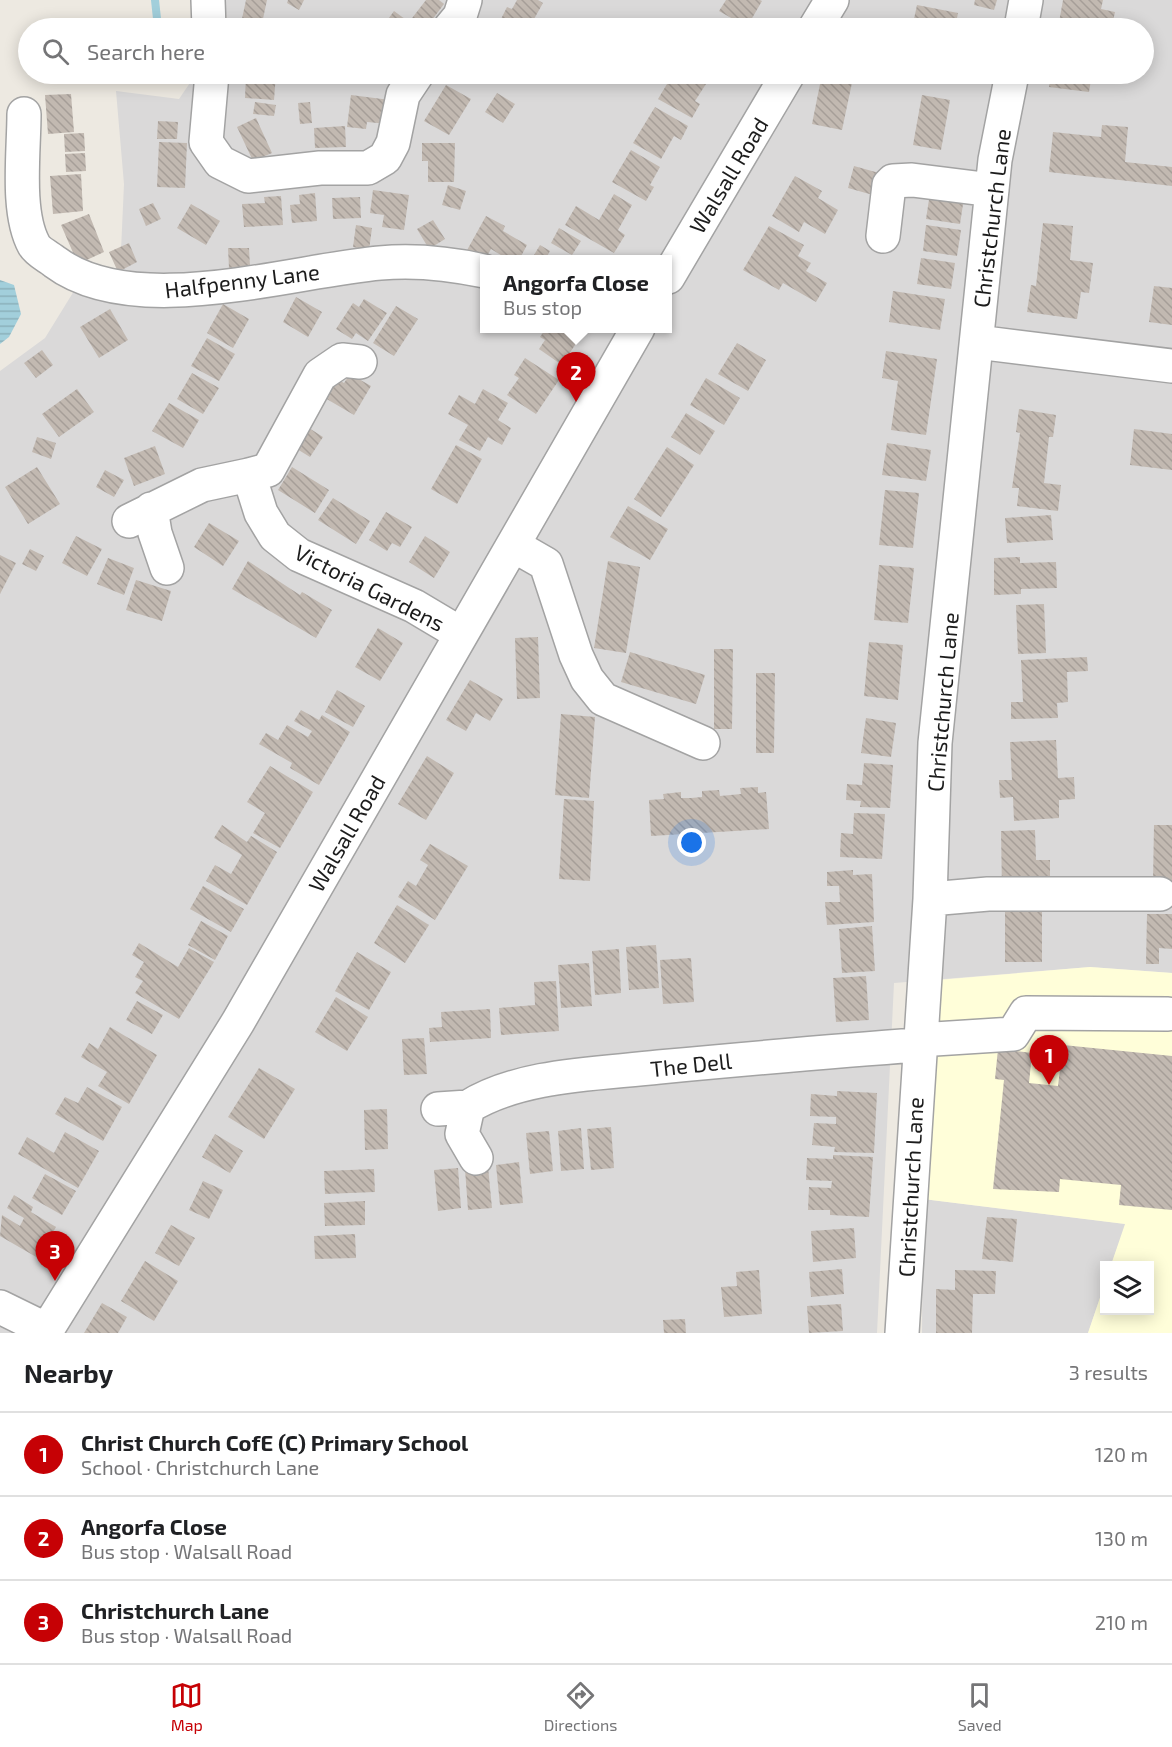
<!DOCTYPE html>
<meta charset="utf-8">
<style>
body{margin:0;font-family:"Exo 2",sans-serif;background:#f2f2f2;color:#202124}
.controls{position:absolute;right:18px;bottom:18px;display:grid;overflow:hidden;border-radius:0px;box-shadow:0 3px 15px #0003}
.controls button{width:54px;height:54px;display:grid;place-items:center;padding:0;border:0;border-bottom:2px solid #e0e0e0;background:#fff;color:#202124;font:30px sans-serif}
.you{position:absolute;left:692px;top:843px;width:21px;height:21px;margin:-15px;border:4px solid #fff;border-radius:50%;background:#1a73e8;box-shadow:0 0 0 9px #1a73e833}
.badge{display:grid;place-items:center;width:39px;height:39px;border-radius:50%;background:#c60105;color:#fff;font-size:20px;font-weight:700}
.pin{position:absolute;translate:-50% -50px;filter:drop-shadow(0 2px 3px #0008)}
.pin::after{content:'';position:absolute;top:32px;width:21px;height:18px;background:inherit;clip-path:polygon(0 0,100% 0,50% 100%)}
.popup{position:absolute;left:480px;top:255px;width:192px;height:78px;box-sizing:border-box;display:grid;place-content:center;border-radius:0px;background:#fff;filter:drop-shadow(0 2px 4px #0005);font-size:20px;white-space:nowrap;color:#757577}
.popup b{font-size:22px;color:#202124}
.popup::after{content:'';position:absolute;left:50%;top:100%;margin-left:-12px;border:12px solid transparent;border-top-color:#fff}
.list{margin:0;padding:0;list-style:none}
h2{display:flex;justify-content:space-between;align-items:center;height:78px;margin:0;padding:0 24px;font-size:26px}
h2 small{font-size:20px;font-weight:400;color:#757577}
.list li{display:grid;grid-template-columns:39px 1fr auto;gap:18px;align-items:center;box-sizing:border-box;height:84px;padding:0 24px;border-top:2px solid #e0e0e0}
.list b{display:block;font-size:22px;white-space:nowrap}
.list p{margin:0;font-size:20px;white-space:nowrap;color:#757577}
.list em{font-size:20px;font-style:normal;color:#757577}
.icon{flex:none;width:33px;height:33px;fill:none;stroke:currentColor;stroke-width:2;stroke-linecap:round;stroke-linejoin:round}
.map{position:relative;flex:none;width:1172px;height:1333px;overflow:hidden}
.search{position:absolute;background:#fff;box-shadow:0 3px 15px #0003;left:18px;right:18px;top:18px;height:66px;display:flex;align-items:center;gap:15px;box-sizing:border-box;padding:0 21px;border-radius:33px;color:#757577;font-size:22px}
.sheet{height:330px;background:#fff}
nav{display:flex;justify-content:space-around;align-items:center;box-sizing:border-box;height:84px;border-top:2px solid #e0e0e0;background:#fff;font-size:16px;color:#757577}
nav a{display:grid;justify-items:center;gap:3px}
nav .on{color:#c60105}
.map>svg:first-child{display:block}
</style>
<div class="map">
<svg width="1172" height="1333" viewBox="0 0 1172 1333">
<defs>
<pattern id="water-rules" width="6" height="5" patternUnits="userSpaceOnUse" patternTransform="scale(1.5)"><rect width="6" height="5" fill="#a2cfdb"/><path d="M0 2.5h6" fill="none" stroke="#8bb1bb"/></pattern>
<pattern id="building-back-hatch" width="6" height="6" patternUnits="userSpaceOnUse" patternTransform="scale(1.5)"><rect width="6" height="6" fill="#c2b9b1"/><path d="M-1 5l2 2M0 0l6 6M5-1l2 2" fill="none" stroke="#a69e98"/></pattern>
</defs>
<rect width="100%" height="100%" fill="#ede9e1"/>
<path fill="#dad9d9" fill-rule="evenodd" d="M224,0H1172V973L1090,967L894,983L877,1333H0V371L45,338L82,278L120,273L124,184L116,91L179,99L196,74H1144V28H225L228,24ZM484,260H668V328H484Z
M923,1199L1126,1224L1111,1265L1104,1266V1286L1088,1333H922Z"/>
<path fill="#fffed9" d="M1090,967L1172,973V1333H1088L1104,1286V1310H1150V1266L1111,1265L1125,1224L923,1199L938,980Z"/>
<path fill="url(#water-rules)" d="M0,280L14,285L21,314L9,337L0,344Z"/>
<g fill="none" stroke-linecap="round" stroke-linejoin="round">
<path stroke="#a2cfdb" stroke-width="8" d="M155,0L158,28"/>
</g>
<path fill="url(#building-back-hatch)" d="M246,0H267L261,28H240Z
M288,0H304L299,10L287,3Z
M426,0H439L444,4L426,28H418L409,22Z
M517,0H538L543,3L529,28H518L501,19L507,7L512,9Z
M726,0H760L762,1L747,27L719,11Z
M975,0H997L994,10L974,5Z
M1063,0H1103L1101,9L1115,12L1112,26L1103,24L1102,28H1058Z
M917,5L958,13L955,28H912Z
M394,11L409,22L404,28H396L386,22Z
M307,23L325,28H306Z
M246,74H276L274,100L245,98Z
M478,74H497L491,82Z
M673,74H688L706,84L695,101L700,104L692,118L658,99Z
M822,74L853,78L842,130L812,124Z
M1051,74H1092L1089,92L1049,87Z
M446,85L471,99L449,135L424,121Z
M497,93L515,104L503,123L485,112Z
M71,94L74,132L48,134L45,95Z
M351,95L390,100L388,124L367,122L366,129L347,127Z
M922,95L950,100L941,150L913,145Z
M255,102L276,105L274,116L253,114Z
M310,102L312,123L300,124L298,103Z
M655,107L688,126L681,140L674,136L661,159L633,143Z
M256,118L272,153L253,161L237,127Z
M158,121L178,122L177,139H157Z
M1102,125L1128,127L1125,162L1172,167V186L1049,172L1053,132L1101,137Z
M345,126L346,147L315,148L314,128Z
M84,133L85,151L65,152L64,134Z
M159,142L187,143L185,188L157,187Z
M422,143H455L454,182H428V161H422Z
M631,150L660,167L650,185L654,187L646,201L612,182Z
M85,153L86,171L66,172L65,154Z
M854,166L879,173L873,195L848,188Z
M81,174L83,211L53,214L50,176Z
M795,176L822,191L818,198L838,210L825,234L804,222L799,232L772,216Z
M448,185L466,191L460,210L442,205Z
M373,190L409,195L404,230L382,227L384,215L370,213Z
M315,193L317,221L292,223L290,205L300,204L299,195Z
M930,193L964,198L960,224L926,219Z
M614,194L632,205L618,230L625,235L614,253L565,225L576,206L599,220Z
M281,196L283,225L244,227L242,204L265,203L264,197Z
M360,197L361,218L333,219L332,198Z
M153,203L161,219L146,226L139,209Z
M191,204L220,221L206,245L177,228Z
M89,214L104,252L78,264L61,225Z
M486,216L505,226L503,231L527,245L519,260H509L491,249L485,260L466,252Z
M433,220L445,239L429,249L417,229Z
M1043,223L1073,226L1070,260L1093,263L1089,293L1081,292L1077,319L1027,312L1031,285L1036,286Z
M356,225L372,228L369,250L353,247Z
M926,225L961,230L957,256L923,251Z
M769,226L804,245L798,256L811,263L806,271L827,283L816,302L783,283L779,290L743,270Z
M559,228L581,241L572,255L551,243Z
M129,243L137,262L118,272L109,252Z
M540,245L550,251L545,260L534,255Z
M228,248H249L250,266L229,268Z
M921,258L955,263L951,289L917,284Z
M1154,286L1172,288V325L1149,322Z
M893,291L945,299L940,330L889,322Z
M296,297L322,312L308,337L283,322Z
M364,299L387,313L368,341L356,333L352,339L336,329L353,303L359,307Z
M223,304L249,319L233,348L207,333Z
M396,306L418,319L394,356L373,343Z
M110,309L128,340L99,358L80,327Z
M546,328H586L562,365L539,349L545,340L540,337Z
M207,338L235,354L219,381L191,366Z
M737,343L766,360L748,391L718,374Z
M42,350L53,365L36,378L24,363Z
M886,351L937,359L926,435L891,430L898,381L882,378Z
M525,358L559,380L536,414L507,395L519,378L514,375Z
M192,373L219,388L203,414L177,399Z
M350,374L371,386L354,415L325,398L337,379L344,383Z
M706,378L740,398L724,425L690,405Z
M77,389L94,412L59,437L42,414Z
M483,389L508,403L498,420L511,428L502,445L488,437L480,451L459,440L468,425L448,414L459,395L475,404Z
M169,403L199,420L183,448L152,431Z
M1019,409L1056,415L1053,437H1049L1044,483L1061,485L1058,511L1017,506L1019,488H1012L1020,433L1016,432Z
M686,413L715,431L700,455L671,437Z
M309,428L323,437L310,457L297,449Z
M1134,429L1172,434V470L1130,465Z
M37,437L56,443L51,459L32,452Z
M887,443L931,450L926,481L882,475Z
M456,445L482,459L457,504L431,489Z
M155,446L165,474L134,486L124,458Z
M667,447L694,465L661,517L634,499Z
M37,467L60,504L28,524L5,487Z
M292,467L329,490L315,513L278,490Z
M105,470L124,480L114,497L96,487Z
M885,490L919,493L913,548L879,545Z
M333,498L370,521L356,544L318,520Z
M628,506L668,529L650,560L610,537Z
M386,512L412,527L400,547L392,543L387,551L369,540Z
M1051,515L1053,540L1007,543L1005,518Z
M209,523L239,541L223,566L194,547Z
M76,536L102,549L87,576L62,563Z
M425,536L450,552L434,578L409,562Z
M30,549L44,556L36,571L22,564Z
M0,555L16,563L0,594Z
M1020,557V563L1056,562L1057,588L1021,589V594L994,595V558Z
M108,558L134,568L124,595L97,584Z
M248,561L300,595L302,592L332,610L316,638L232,589Z
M608,561L640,567L626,653L594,648Z
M879,565L914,568L908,623L874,620Z
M136,580L171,591L162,621L126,610Z
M1044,604L1046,653L1018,654L1016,605Z
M378,628L403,643L380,681L355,667Z
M538,637L540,698L517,699L515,638Z
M869,642L903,645L898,700L864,696Z
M714,649H733L732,729H714Z
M630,652L705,675L696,704L621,682Z
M1087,657L1088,671L1067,672L1068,702L1057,703L1058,718L1011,719V702H1023L1021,660Z
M756,673H775L774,753H756Z
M470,680L503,699L490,721L476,713L466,731L446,720Z
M337,690L365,706L353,727L325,712Z
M301,710L319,720L322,715L350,732L319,785L290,768L292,763L259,744L266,733L278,740L287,725L308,737L312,731L294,721Z
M561,714L595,717L589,798L555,795Z
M866,718L896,723L891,757L861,753Z
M1056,740L1058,778L1074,777L1075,799L1059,800V818L1014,821L1013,797L1000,798L999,780H1012L1010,742Z
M427,756L454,773L426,820L398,804Z
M864,763L893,765L890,808L860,807L861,801L846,800L847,784L862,785Z
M270,766L313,792L280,848L253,833L265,813L247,802Z
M758,787V793L766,792L769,829L651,836L649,800L664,799L663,794L681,792V798H691L702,797V791L719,790L720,796L741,794L740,788Z
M564,799L594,801L590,881L559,879Z
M854,813L885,814L882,859L840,857L841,833L853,834Z
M222,825L247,842L251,836L277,852L247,905L206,881L215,865L231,874L242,855L214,838Z
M1154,825H1172V881H1153Z
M1035,830L1036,860H1050V877H1035L1036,890L1002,891L1001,831Z
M430,844L468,866L435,920L398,897L408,881L416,886L428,865L420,860Z
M853,870V875L872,874L874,922L827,925L825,902H840L839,886H827V872Z
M203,886L244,909L231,932L190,909Z
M397,905L429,925L405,963L374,943Z
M1005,909H1042V962H1005Z
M1147,914H1172V949L1159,948V964H1146Z
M201,921L228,936L215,960L188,945Z
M872,926L875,971L842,973L839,929Z
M139,943L178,967L189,948L214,962L179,1019L135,993L143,981L135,977L144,962L132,955Z
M656,945L659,988L629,990L626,947Z
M619,949L621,993L595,995L592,951Z
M357,952L391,972L369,1010L335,991Z
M691,958L694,1002L663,1004L660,960Z
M589,963L592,1006L561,1008L558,965Z
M866,976L869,1020L836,1022L833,978Z
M556,981L559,1031L501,1035L499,1008L535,1005L534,982Z
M336,997L368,1017L347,1051L315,1032Z
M137,1001L163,1015L152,1034L126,1020Z
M490,1009L491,1038L430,1042L429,1028L442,1027L441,1012Z
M110,1027L157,1055L129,1104L98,1086L107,1072L81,1057L89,1043L98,1049Z
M424,1038L427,1074L404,1075L402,1039Z
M1063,1045L1172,1056V1210L1119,1205L1121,1185L1060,1179L1059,1192L993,1189L1004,1080L995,1079L998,1049L1032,1053L1029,1083L1058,1086Z
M259,1068L295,1089L264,1139L228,1117Z
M87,1087L122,1107L103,1141L55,1114L65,1097L78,1103Z
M837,1091L877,1093L874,1153L834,1152L835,1147L812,1145L814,1123L836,1124V1117L810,1116L811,1094L837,1096Z
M387,1109L388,1149L365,1150L364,1110Z
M611,1127L614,1168L591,1170L587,1129Z
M581,1128L584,1169L561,1171L558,1131Z
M549,1131L553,1171L530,1174L526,1133Z
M65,1132L99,1151L78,1188L18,1154L27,1137L54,1153Z
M215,1134L243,1151L230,1173L202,1157Z
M833,1155L873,1157L869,1217L830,1215V1210H808L809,1187L831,1188L832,1181L806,1180L807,1158L833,1159Z
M519,1162L523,1203L500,1205L496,1165Z
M488,1167L492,1208L468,1210L465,1169Z
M458,1168L461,1208L438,1211L434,1170Z
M374,1169L375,1192L325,1194L324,1171Z
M45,1174L76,1191L62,1215L32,1198Z
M203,1181L223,1190L209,1219L189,1210Z
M14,1195L33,1207L31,1212L56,1227L38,1258L0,1236L2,1215L20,1226L24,1218L7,1208Z
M365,1201V1225L325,1226L324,1203Z
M987,1217L1017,1219L1013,1262L982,1259Z
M171,1225L195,1238L179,1266L155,1253Z
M854,1228L856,1258L813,1262L811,1231Z
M355,1234L356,1258L315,1259L314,1236Z
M145,1261L178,1281L154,1321L121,1301Z
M842,1269L844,1294L811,1297L809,1272Z
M759,1270L762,1314L724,1317L721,1287L737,1286L736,1272Z
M955,1270L996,1271L995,1294H973L972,1333H936V1289L955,1290Z
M102,1303L127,1317L118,1333H84Z
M841,1304L843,1331L809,1333L807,1306Z
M685,1319L686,1333H664L663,1320Z"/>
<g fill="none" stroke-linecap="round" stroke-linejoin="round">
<defs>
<path id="minor" d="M208,0L209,28
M450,28L460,16L465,0
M815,28L832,0
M1021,28L1026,0
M212,74L206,142L220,162L248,176L320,168H368L385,158L393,143L403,95L417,74
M24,114C24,152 16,212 34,245C38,252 49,257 55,262C134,321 289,271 380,263C413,260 452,264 484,271
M883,236L889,185L893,181L912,180L992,190
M668,277L788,74
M977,342L1172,366
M360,362L342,360L320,375L268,470L249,475L261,513L275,536L299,555L414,606L461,634
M151,509L155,533L167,568
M129,521L202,485L249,475
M513,545L546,564L576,655L587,679L603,699L703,743
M930,899L988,894H1160
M919,1040L1013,1034L1026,1013L1168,1014
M438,1109L468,1107
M476,1158L462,1134L468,1107C521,1074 598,1074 659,1067C745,1059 832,1051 918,1045
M0,1307L47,1330
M45,1333L238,1022L638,328
M902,1333L930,899L935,743L995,160L1012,74"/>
</defs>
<use href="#minor" stroke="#a3a3a3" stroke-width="36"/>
<use href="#minor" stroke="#fff" stroke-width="33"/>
</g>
<g text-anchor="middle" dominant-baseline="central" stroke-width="6" stroke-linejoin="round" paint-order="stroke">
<g font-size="22" fill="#1c1c1c" stroke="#fff">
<text transform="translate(728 175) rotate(-59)">Walsall Road</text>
<text transform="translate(991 218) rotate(-83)">Christchurch Lane</text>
<text transform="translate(242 280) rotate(-7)">Halfpenny Lane</text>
<text transform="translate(370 587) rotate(27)">Victoria Gardens</text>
<text transform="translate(942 702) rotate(-85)">Christchurch Lane</text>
<text transform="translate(346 833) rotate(-60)">Walsall Road</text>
<text transform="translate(691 1064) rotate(-6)">The Dell</text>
<text transform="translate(910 1187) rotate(-87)">Christchurch Lane</text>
</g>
</g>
</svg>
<div class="controls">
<button><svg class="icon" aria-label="layers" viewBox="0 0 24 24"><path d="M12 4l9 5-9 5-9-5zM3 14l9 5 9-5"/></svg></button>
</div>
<div class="you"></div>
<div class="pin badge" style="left:1049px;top:1085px">1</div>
<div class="pin badge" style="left:576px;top:402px">2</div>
<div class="popup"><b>Angorfa Close</b>Bus stop</div>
<div class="pin badge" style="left:55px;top:1281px">3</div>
<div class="search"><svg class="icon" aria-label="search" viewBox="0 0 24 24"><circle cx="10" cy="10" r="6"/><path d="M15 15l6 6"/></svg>Search here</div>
</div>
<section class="sheet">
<h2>Nearby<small>3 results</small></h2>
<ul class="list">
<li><span class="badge">1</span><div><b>Christ Church CofE (C) Primary School</b><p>School · Christchurch Lane</p></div><em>120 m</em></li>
<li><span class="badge">2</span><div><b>Angorfa Close</b><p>Bus stop · Walsall Road</p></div><em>130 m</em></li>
<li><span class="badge">3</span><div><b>Christchurch Lane</b><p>Bus stop · Walsall Road</p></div><em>210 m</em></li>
</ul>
</section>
<nav>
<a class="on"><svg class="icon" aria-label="map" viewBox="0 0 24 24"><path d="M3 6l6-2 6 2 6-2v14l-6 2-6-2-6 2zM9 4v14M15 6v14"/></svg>Map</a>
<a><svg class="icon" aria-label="directions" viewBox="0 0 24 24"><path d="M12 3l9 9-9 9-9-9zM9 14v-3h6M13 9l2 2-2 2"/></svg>Directions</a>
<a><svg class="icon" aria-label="saved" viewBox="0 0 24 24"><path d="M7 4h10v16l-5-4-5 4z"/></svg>Saved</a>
</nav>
